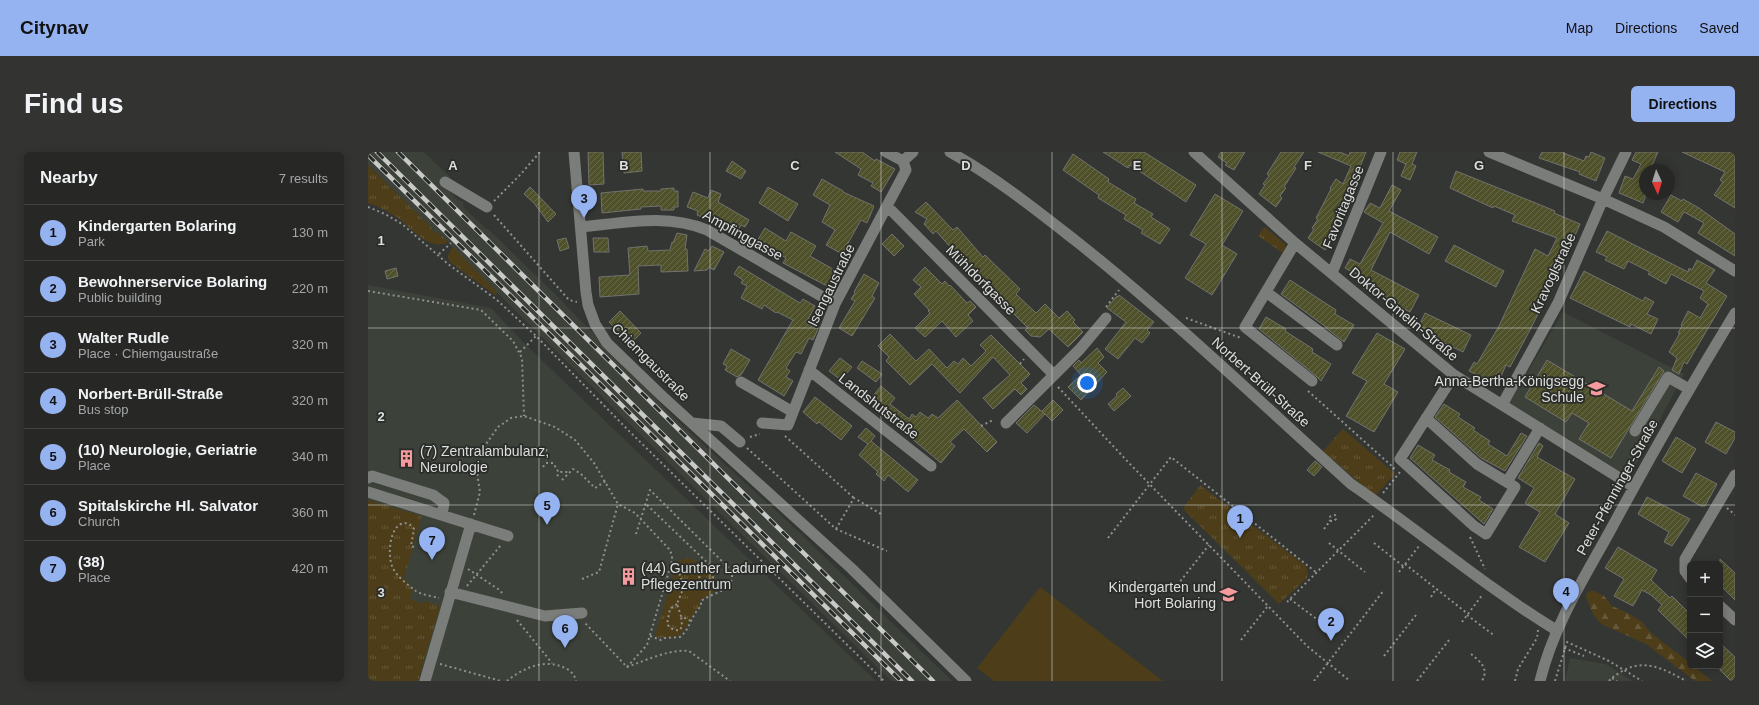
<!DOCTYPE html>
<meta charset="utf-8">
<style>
body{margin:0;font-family:Helvetica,sans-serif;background:#333432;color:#f1f3f6}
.controls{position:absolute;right:12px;bottom:12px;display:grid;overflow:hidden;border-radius:6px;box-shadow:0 2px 10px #0003}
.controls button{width:36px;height:36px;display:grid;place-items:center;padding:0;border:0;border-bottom:1px solid #434443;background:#272826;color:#f1f3f6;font:20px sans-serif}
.compass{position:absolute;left:1271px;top:12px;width:36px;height:36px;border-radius:50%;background:#272826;box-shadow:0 2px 10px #0003;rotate:176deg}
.you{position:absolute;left:719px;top:231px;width:14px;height:14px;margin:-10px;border:3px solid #fff;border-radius:50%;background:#1a73e8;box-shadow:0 0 0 6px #1a73e833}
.badge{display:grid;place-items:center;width:26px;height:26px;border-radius:50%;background:#95b2f1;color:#111;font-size:13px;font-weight:700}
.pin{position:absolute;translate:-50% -33px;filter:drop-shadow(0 1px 2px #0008)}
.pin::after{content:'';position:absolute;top:21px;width:14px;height:12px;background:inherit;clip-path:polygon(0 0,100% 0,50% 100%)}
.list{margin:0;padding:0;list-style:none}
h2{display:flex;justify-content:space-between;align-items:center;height:52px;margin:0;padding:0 16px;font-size:17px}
h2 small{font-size:13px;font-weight:400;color:#a4a6a7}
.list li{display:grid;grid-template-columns:26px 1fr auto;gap:12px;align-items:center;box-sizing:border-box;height:56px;padding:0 16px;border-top:1px solid #434443}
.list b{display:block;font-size:15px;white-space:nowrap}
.list p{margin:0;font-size:13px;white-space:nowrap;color:#a4a6a7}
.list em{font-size:13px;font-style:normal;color:#a4a6a7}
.icon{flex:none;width:22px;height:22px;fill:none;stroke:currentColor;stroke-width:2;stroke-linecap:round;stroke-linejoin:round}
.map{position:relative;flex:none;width:1367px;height:529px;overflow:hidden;border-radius:6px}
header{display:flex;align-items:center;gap:24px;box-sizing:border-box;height:56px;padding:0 20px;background:#95b2f1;color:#111}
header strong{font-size:19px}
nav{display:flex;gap:22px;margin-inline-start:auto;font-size:14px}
.intro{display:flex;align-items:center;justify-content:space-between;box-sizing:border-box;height:96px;padding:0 24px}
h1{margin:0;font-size:28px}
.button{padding:10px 18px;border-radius:6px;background:#95b2f1;color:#111;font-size:14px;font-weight:700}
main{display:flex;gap:24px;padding:0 24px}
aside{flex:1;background:#272826;border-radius:6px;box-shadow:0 2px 10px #0003}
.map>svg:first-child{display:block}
</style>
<header>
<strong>Citynav</strong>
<nav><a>Map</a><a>Directions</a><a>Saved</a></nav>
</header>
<div class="intro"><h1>Find us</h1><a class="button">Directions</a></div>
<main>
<aside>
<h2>Nearby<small>7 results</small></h2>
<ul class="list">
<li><span class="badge">1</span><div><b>Kindergarten Bolaring</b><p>Park</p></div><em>130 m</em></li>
<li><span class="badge">2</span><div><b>Bewohnerservice Bolaring</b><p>Public building</p></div><em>220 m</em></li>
<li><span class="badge">3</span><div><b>Walter Rudle</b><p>Place · Chiemgaustraße</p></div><em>320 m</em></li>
<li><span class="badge">4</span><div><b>Norbert-Brüll-Straße</b><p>Bus stop</p></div><em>320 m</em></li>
<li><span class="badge">5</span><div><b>(10) Neurologie, Geriatrie</b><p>Place</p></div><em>340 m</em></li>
<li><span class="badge">6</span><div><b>Spitalskirche Hl. Salvator</b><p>Church</p></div><em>360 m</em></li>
<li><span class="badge">7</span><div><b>(38)</b><p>Place</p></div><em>420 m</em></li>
</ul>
</aside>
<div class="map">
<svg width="1367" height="529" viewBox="0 0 1367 529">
<defs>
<pattern id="grass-tufts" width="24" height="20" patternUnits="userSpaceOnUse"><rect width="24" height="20" fill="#4d3e19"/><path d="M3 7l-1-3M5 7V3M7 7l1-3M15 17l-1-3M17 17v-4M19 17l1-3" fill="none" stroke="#66593a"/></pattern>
<pattern id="forest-firs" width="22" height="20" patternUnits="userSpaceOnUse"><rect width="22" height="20" fill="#4d3e19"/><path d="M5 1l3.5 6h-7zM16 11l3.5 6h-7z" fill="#66593a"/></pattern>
<pattern id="building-hatch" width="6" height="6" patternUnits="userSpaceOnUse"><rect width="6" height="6" fill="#4f512b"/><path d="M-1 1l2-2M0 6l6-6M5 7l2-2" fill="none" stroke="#686a49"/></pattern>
</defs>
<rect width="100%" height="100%" fill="#343633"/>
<path fill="#3c4139" d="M0,0H56L82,25L74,32L89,47L95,50L96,56L118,77H120L186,141L226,182L230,188L313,272L431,380L584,529H523L297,307L94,106L72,82L66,81L63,75L0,13Z
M0,133L123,156L158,193L508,529H0Z
M1195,160L1316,222L1266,316L1259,319H1252L1141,251Z
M1202,506L1238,512L1265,529H1197Z"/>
<path fill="url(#grass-tufts)" d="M0,13L63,75L66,80L72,82L80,90C63,100 45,78 33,68C23,61 12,55 0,51Z
M896,75L917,92V96L915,101L890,84Z
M85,95L130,141L127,143L82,110C78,104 81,100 85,95Z
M975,277L1027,322L1007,344L955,299Z
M832,333L938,414L940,422L939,426L911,452L815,357Z
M0,348L54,364L36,426L45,438L42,447L54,452L56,449L72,454L50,529H0Z
M320,406C336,411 351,421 348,439L332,448V454C321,464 321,475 311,484L290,486L287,483L310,409Z"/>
<path fill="url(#forest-firs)" d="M1222,439H1226L1236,444L1244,454L1262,462L1274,470L1283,481L1322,511V514H1325L1344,529H1327L1278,492L1233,472L1225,462L1218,445L1219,441Z"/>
<path fill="#4d3e19" d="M672,435L795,529H626L609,516Z"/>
<path fill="url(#building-hatch)" stroke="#72726e" d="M220,0H235L236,32L221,33Z
M254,0H273L274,19L256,21Z
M467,0H494L507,9L508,7L527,17L513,40L503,34L505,31L490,23L493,17Z
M735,0H776L828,33L818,50L762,13L760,16Z
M853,0H877L866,18L857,13L859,11L850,5Z
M913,0H936L926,15L928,16L916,35L918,36L912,44L914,46L908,55L891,42L897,33L895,32L901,24L899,22Z
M950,0H972L981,4L982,0H998L983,37L985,38L978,47L980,49L974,57L976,58L965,77L967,79L961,87L963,89L957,98L940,86L946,77L944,76L950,67L948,66L963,37L962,36L968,27L975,32L983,14Z
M1032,0H1049L1044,12L1048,14L1042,28L1033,24L1038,12L1029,8Z
M1174,0H1193L1216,9L1218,4L1221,5L1223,0L1237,6L1228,29L1211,22L1212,20L1171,6Z
M1268,0H1290L1282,18H1277V46L1275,51L1251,41L1257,24L1265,27L1273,12L1264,8Z
M1314,0H1367V56L1346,43L1355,30L1352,28L1357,20Z
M705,2L741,27L740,30L768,47L766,51L785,62L783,65L802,77L792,92L773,81L775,78L756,67L758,63L730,46L731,43L695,18Z
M364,9L378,19L373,27L358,19Z
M1088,19L1175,54L1187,59L1186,61L1212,72L1191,120L1162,178L1142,215L1138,213L1129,233L1101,219L1106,210L1109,212L1131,174L1167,97L1180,104L1189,86L1144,69L1147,63L1126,54L1125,56L1082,36Z
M454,27L475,39V40L506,54L499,71L493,68L474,102L458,93L467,78L454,70L462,53L445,43Z
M1024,33L1033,38L1021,59L1070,85L1061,102L1022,80L1003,118L1051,143L1042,160L995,136L999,128L977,116L982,107L992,112L1015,71L996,60L1002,51L1012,56Z
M162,35L188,62L180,70L166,51L156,42Z
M400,35L430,52L420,69L391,51Z
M306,36V39H310V55H306V58H293V54L273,55V57L234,61L233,41L275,37V39H293V37Z
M343,38L353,42L350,50L381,68L377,75L373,73L370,78L339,60L336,66L329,63L330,59L319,55L325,40L340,46Z
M847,42L875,59L854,93L869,102L844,143L817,126L838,92L822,83Z
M1303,43L1314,49L1315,47L1331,56L1367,82V104L1330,81L1336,71L1316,60L1310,70L1293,60Z
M558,50L585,78L589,75L615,105L617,103L652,137L648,142L668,161L677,152L691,166L699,159L707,168L705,170L715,180L700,195L681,177L672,185L663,184L657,178L660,176L620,136L621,135L592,106L568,79L565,82L556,72L559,67L547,60Z
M397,76L418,89L423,80L448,94L442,104L470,120L461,135L415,111L418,106L389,89Z
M1239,79L1320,120L1321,116L1324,118L1329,108L1347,118L1338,131L1359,144L1319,212L1316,210L1311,222L1304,218L1309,206L1301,200L1312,181H1310L1314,174L1313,173L1320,159L1332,166L1340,152L1332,146L1336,139L1303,122L1298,132L1280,122L1282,120L1260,109L1256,117L1237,108L1239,105L1228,100Z
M309,81L319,83L317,97H319L320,119L293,120V113L270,114L271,142L232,145L231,125L262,123L260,96L279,94L280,99L302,98L304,90L305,91Z
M524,82L536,94L526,104L514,92Z
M198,86L201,96L192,99L189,88Z
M225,86H240L241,100H226Z
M1086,93L1136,119L1128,135L1077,109Z
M344,94L356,100L346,118L341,115L339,118L326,119L337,97L341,99Z
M371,114L432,151L435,147L447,154L438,171L450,177L445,188L441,186L433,202L428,200L418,216L422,219L418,225L425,229L416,244L390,228L425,168L409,160L408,161L396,153L394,157L373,146L379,134L373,131L375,128L366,122Z
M557,115L574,132L577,129L581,134L582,133L599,151L602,149L608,155L600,163L605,169L588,185L574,169L557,185L547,176L562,161L560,159L561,158L546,142L553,135L545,128Z
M28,116L30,124L19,127L17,119Z
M1216,119L1275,149L1277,145L1286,150L1279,162L1290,167L1283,182L1263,172L1262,175L1202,146Z
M496,122L511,131L504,144L507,146L484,184L471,176L487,149L483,147L487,141L486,140Z
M922,128L968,158L967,162L986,173L976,190L958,176V175L913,142Z
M751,143L786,170L779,178L782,181L774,191L767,186L750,207L737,197L758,170L739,156L749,144L750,145Z
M252,159L273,181L263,191L241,170Z
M1057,161L1103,183L1095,200L1049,178Z
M898,165L918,177L917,179L945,197L944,200L963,212L953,229L948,224L891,177Z
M1009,181L1037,197L1016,232L1030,240L1006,280L978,264L999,229L984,221Z
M522,182L548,209L561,197L579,216L586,209L590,212L595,206L603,214L618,199L612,193L623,183L662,222L653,231L659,237L653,243L647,237L625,257L615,246L642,223L625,205L592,241L564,212L542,233L518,209L521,205L510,194Z
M729,196L736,205L730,211L739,220L713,248L700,235L713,223L705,214L711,208L713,211Z
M363,197L382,208L373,223L369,225L357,218L359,214L355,212Z
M472,206L484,215L473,228L461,219Z
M1179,208L1264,259L1291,215L1296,219L1243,306L1211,287L1221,271L1204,261L1198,270L1157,245Z
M494,209L514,222L508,230L489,216Z
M513,234L527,246L522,252L541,267L544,262L548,265L552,260L560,266L564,262L570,266L589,248L629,290L619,300L596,277L582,290L587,294L573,311L500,250Z
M755,236L763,244L746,259L740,252L749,244L748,242Z
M447,245L484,274L473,288L451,270L449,272L435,260Z
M685,248L695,258L684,269L674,259Z
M1076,252L1092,262L1090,265L1107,276L1105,278L1122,289L1120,292L1139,304L1153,281L1159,284L1137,319L1113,306L1067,265Z
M666,253L677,262L659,281L648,271Z
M1348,270L1367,280V286L1358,302L1337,290Z
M498,276L507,284L503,289L550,328L540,340L520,323L516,329L508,322L510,320L491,303L500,292L490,285Z
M1308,285L1328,297L1314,321L1294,309Z
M1171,291L1175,294L1169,305L1207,327L1187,362L1201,371L1177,410L1151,395L1172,360L1157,351L1166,336L1150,326Z
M1050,293L1067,303L1064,308L1082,318L1081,320L1098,330L1095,335L1113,345L1111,348L1125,357L1116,372L1042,306Z
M947,309L954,315L946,324L939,318Z
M1328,321L1349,332L1337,354H1333L1315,344Z
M1279,345L1322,367L1304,394L1296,390L1301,380L1270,362Z
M1250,395L1289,418L1283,428L1302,446L1304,444L1322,462V489L1290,458L1294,453L1283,443L1274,438L1265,454L1246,444L1256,427L1237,416Z
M1352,407L1367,421V448L1352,433Z
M1352,491L1367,505V525L1363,529L1352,518Z"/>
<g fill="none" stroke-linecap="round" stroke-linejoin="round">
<path stroke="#8f908e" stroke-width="2" stroke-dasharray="2 3" stroke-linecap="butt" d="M126,49L152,23L172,0
M0,55L17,62L34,72L80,112L129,148L168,184L262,280L516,529
M126,63L201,148L209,150
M71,102L83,91
M0,139L113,158L145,189L154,206L156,264
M738,155L751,138
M818,166L873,186
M152,200L168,184
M652,212L656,207
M690,235L761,311L939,494L982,529
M940,239L1026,316L1023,319
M613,274L625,268
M417,284L486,346
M382,285L392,282
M163,295L174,296L180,299L178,311
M379,296L468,377L519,399
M175,315L178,311H185L191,321
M189,324L193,320H202
M194,328L205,317L213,322L227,336L238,329
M1015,341L1032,320
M279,353L346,417C348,435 330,434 317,432L309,452L313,464L323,469
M1359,356L1367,363
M106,363L112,340L108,314L116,295L130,275L143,266L156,264L187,275L207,288L226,311L250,352L267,361L301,397L304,403V409L279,493L259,515L217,471
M468,377L486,346L513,362
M956,377L962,369H966L968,367L967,363L961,365L962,369
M268,382L282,338L363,418C369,439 347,439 333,449V454C322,465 323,476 312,485L297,486L293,488L282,484
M1102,385L1117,417
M740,386L803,305L949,421
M961,391L997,420
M1006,391L1035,414
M46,395L43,394L46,377C43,372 39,370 33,372C21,378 20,403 24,414C27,423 40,433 48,439C54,443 64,444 71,446
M1037,412L1100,462
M100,417L133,439L134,442
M1031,420L1051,394
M214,427L231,420L250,352
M317,432C311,425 310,422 315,414L323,412L329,415L332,421L331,427L325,432
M99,434L133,393
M803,441L841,393
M1063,445L1068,437
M922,447L954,471
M919,450L1007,362
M309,452L302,457L299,472C302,476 306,479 312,478L314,474L313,464
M1099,463L1127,484
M149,468L184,511
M1094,470L1115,442
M873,488L900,454
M1196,496L1216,504
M1103,502C1113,510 1121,517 1114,529
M1016,504L1048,463
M72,512L133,529
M259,515C279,508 301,497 321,499L362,529
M1244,526L1249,529
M139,529C155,516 177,506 197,516C202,518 207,523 208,529
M946,529L1016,438
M1049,529L1081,488
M1147,529L1150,517L1169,486L1170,478
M1187,529L1199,490L1241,509L1274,529
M1241,529C1244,525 1247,524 1251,521C1275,505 1296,517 1318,529"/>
<path stroke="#7b7d7a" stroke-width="11" d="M206,0L218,140L220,153L227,172L239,191L294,244L483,416L598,529
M518,0L535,9
M582,0C627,25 667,57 708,89C804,165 892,250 983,332C1052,379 1116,434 1188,478
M826,0L927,91L1086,223L1266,335
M1121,0L1235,47L1296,75L1367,119
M535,9L545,0
M77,30L119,55
M519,54L686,223L712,197L738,166
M213,75C255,71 300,61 339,78L467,152
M927,91L877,175L944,229
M964,121L1013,0
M898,140L969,193
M441,218L563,314
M373,230L425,260
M1134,253L1190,151L1235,47L1258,0
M1058,266L1109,312L1147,335L1118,382L1106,374L1032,307L1086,223
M324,271L353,274L372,290
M394,271L420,273L467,152L538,18L535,9
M638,271L686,223
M1267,279L1300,225L1321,237
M0,326L4,324L65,343L76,351L74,363
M1139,330L1172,276
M0,340L140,384
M1322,426L1317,419V407L1367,323
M82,440L177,464L214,461
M1352,454L1367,468
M57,529L103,372
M1172,529C1185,475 1215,428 1242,379C1282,305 1323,233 1367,161"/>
<defs>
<path id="rail" d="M9,0L544,529
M30,0L565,529
M0,3L533,529"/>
</defs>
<use href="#rail" stroke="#c9cac8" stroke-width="4.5"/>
<use href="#rail" stroke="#2a2c29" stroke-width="3" stroke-dasharray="9" stroke-linecap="butt"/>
</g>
<path fill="none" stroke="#dedfdd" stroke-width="1" stroke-opacity="0.55" d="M171,0V529M342,0V529M513,0V529M684,0V529M854,0V529M1025,0V529M1196,0V529M0,176H1367M0,353H1367"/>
<defs>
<symbol id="school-bare" viewBox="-9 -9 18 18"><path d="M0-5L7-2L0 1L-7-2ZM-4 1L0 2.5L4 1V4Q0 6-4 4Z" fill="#f59b9e" stroke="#2a2c29" stroke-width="2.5" paint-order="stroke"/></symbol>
<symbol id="building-bare" viewBox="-9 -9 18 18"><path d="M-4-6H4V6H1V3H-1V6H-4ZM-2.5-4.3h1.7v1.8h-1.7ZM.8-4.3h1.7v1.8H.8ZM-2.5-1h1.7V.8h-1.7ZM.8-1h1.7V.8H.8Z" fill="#f59b9e" stroke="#2a2c29" stroke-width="2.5" paint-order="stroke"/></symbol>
</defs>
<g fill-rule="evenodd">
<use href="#school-bare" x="1216" y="224" width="25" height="25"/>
<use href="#building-bare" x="26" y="294" width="25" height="25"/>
<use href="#building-bare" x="248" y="412" width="25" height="25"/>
<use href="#school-bare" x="848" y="430" width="25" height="25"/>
</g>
<g text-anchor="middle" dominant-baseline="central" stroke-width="3.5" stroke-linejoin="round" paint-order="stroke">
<g font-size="14" fill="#dedfdd" stroke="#2a2c29">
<text transform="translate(975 55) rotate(-68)">Favoritagasse</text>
<text transform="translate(375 83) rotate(29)">Ampfinggasse</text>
<text transform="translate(1185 121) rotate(-65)">Kravoglstraße</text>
<text transform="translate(613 128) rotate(45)">Mühldorfgasse</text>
<text transform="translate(463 133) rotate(-64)">Isengaustraße</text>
<text transform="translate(1036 162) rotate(40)">Doktor-Gmelin-Straße</text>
<text transform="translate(283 210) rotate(45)">Chiemgaustraße</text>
<text transform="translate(893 230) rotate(42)">Norbert-Brüll-Straße</text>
<text transform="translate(511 254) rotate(38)">Landshutstraße</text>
<text transform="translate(1249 335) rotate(-61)">Peter-Pfenninger-Straße</text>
</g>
<g font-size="14" fill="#dedfdd" stroke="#2a2c29" text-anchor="end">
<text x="1216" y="229">Anna-Bertha-Königsegg<tspan x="1216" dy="16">Schule</tspan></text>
<text x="52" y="299" text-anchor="start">(7) Zentralambulanz,<tspan x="52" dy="16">Neurologie</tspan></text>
<text x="273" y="416" text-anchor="start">(44) Gunther Ladurner<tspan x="273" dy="16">Pflegezentrum</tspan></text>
<text x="848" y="435">Kindergarten und<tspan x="848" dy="16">Hort Bolaring</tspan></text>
</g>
</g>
<g font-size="13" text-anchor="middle" font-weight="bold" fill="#dedfdd" stroke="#2a2c29" stroke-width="3.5" stroke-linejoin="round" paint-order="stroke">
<text x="85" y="18">A</text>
<text x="256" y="18">B</text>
<text x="427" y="18">C</text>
<text x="598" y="18">D</text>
<text x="769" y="18">E</text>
<text x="940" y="18">F</text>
<text x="1111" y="18">G</text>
<text x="13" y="93">1</text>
<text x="13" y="269">2</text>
<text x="13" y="445">3</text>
</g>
</svg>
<div class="controls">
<button>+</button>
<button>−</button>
<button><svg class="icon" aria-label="layers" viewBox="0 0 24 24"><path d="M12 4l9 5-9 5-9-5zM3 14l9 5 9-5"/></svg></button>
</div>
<svg class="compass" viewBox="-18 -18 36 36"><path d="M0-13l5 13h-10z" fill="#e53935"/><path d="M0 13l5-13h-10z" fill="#a4a6a7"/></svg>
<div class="you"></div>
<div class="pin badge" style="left:872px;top:386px">1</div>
<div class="pin badge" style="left:963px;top:489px">2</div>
<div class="pin badge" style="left:216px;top:66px">3</div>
<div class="pin badge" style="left:1198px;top:459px">4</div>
<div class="pin badge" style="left:179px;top:373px">5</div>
<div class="pin badge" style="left:197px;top:496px">6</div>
<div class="pin badge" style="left:64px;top:408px">7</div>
</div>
</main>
